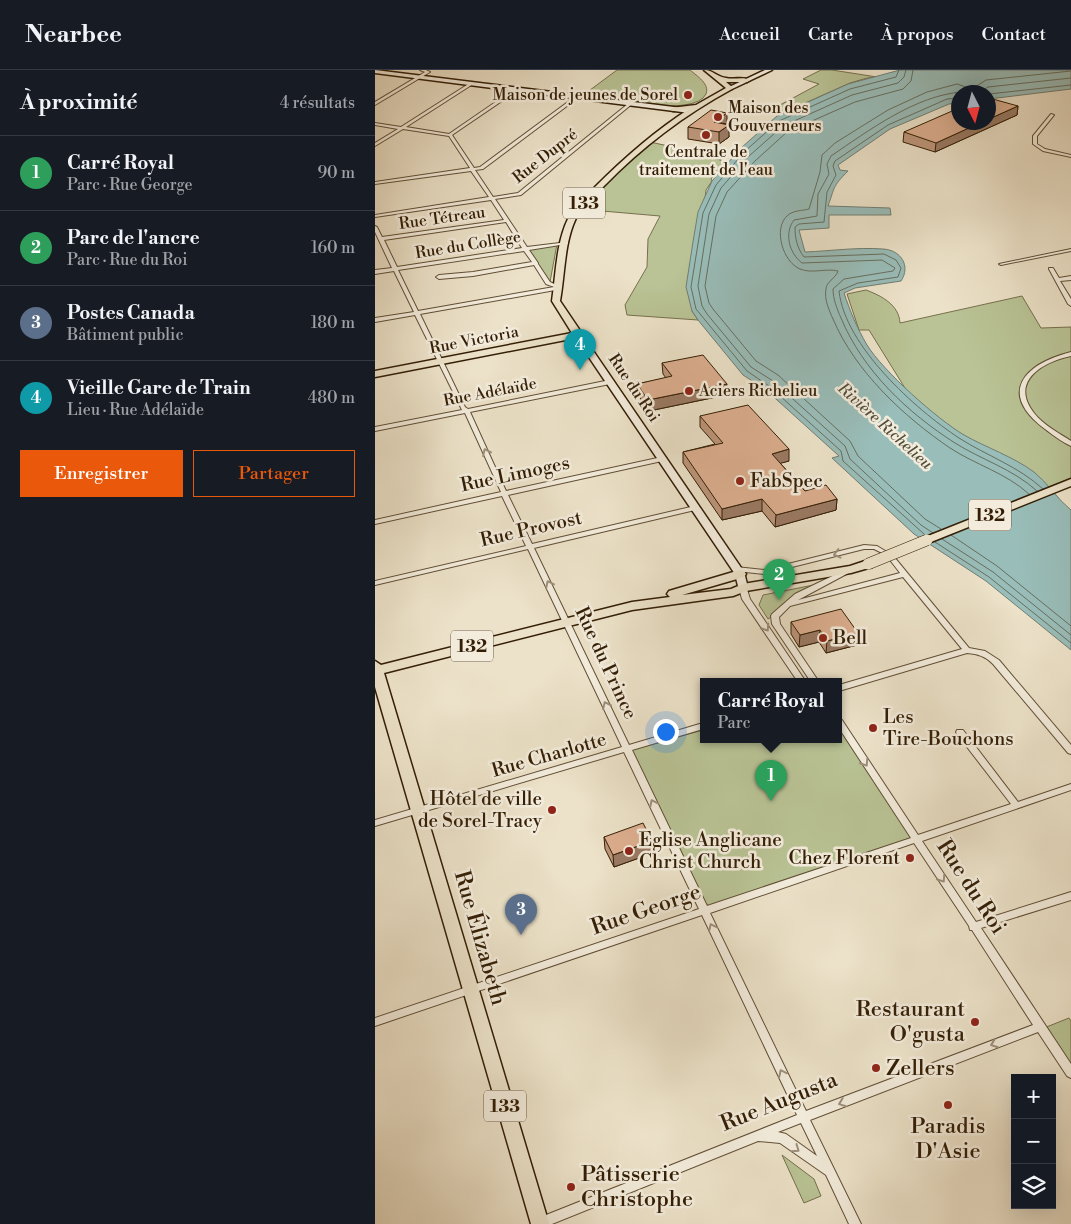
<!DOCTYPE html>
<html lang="fr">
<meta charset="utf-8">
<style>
body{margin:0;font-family:"Libre Bodoni",serif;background:#20242c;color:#f1f3f6}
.controls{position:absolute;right:15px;bottom:15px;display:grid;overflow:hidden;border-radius:0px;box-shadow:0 5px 20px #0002}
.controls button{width:45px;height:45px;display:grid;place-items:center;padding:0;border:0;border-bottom:1px solid #363941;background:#171b24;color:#f1f3f6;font:25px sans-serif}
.compass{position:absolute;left:576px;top:15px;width:45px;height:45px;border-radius:50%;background:#171b24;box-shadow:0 5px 20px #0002;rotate:174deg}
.you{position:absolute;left:290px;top:661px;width:18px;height:18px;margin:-12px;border:4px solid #fff;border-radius:50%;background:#1a73e8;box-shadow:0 0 0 8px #1a73e833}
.badge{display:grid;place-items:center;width:32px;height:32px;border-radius:50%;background:#ea580c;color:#fff;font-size:16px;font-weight:700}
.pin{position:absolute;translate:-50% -41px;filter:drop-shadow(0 1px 2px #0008)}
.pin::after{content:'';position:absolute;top:26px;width:18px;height:15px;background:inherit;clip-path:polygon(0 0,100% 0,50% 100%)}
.popup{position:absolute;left:325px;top:608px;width:142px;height:65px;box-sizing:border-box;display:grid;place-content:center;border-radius:0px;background:#171b24;filter:drop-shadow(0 1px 4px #0005);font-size:16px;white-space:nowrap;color:#9ea1a6}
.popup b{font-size:19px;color:#f1f3f6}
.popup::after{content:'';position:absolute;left:50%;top:100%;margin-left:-10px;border:10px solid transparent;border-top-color:#171b24}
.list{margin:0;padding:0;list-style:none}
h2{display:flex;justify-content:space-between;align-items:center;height:65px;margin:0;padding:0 20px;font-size:21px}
h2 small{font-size:16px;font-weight:400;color:#9ea1a6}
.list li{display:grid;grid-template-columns:32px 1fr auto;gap:15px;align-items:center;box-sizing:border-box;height:75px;padding:0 20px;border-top:1px solid #363941}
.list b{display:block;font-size:19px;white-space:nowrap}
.list p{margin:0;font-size:16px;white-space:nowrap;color:#9ea1a6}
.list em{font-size:16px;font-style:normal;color:#9ea1a6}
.actions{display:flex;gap:10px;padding:15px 20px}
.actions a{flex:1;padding:11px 0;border:1px solid #ea580c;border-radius:0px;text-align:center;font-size:18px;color:#ea580c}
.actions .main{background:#ea580c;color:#fff}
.icon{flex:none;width:28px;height:28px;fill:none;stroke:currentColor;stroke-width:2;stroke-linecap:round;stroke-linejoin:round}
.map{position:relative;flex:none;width:696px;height:1154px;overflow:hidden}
header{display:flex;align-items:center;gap:30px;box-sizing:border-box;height:70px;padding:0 25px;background:#171b24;border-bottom:1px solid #363941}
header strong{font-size:24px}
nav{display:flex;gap:28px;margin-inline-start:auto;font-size:18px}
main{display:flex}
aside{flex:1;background:#171b24}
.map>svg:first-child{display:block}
</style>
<header>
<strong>Nearbee</strong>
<nav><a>Accueil</a><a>Carte</a><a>À propos</a><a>Contact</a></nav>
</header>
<main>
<aside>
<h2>À proximité<small>4 résultats</small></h2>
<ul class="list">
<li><span class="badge" style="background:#2e9e5b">1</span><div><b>Carré Royal</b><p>Parc · Rue George</p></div><em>90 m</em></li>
<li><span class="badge" style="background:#2e9e5b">2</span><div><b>Parc de l'ancre</b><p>Parc · Rue du Roi</p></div><em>160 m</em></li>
<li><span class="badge" style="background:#5c6f8a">3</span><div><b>Postes Canada</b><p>Bâtiment public</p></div><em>180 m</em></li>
<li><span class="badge" style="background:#0f9aa8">4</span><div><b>Vieille Gare de Train</b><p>Lieu · Rue Adélaïde</p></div><em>480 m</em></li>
</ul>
<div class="actions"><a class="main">Enregistrer</a><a>Partager</a></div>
</aside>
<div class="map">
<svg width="696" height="1154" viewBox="0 0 696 1154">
<rect width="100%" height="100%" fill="#ece2c9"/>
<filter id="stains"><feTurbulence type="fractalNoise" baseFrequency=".004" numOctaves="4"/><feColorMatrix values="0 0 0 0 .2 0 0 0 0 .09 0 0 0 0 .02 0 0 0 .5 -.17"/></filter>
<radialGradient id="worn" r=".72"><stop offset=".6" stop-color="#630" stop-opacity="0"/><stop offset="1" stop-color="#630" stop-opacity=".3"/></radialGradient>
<path fill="#b9c395" stroke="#76704d" d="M242,0H315C322,6 335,14 331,24C320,48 229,29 207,26Z
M446,0H457L502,7L492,8L475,13L410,42L402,39L405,35L444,14L428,9Z
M275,72L321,82L327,86L350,91L336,109L337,111L331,120L317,241L323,250L252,245L250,235L272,197L273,169L285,146L204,139L239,101Z
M182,174L175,212L153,179Z
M491,220C507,226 524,235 525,253L647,226L666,258L696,257V409L666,420L538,331L494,260H484L472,224Z
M454,512L393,549L384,535L388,525Z
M464,652L541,769L329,839L253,681L328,660V670H464Z
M694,948L696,951V998L669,958Z
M407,1085L439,1109L446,1126L429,1133Z"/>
<path fill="#99bdb9" stroke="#707d71" d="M525,0H696V19L614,29V22H584L583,33L574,34L515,59L463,95L465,100L473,101C457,117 460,117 453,136L515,138L516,145H454V158L424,160L430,182C455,181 483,177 508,179C526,180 536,196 526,211L480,218L469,223C475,241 482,258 492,275C508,301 562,349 589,365C612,378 637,386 659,402C673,413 682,429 696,440V580L611,511L539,464L457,388L464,386L391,320L368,305L323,250L317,241L311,217L318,172L323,142L337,111L366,78L402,46L473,14Z"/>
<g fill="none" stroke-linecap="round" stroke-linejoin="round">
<path stroke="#666e5f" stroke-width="1" d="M524,0L521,7L475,19L404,51L370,81L341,115L328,143L316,217L321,239L372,301L394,316L466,381L468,391L549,464
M531,0L529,7L523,13L477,25L408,56L374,86L346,118L334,144L323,216L327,236L332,244L376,297L398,311L470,376L475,389L546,455L558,463
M538,0L536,11L528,19L480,32L412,62L380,91L352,122L341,146L330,216L334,233L338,239L381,291L403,305L475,371L483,386L550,449L566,459
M587,22C541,25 493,61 456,86L452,94L454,104L443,124L442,146L419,150C409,163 414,183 427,193L507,190L520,198L518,201L469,209L458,219C458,229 462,239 466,248C488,301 533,343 580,373C607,390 638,399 662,421
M605,22L613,17L696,8
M614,24L696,15
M584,28L572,29L513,55L460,91L458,96L461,105L452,122L449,152L424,154L420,157C420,168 422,178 429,187L509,184L521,190L526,198L523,207L483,213L464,221C470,276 540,339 584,368C612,386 643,396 668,419
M654,424C631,403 601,395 575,378C528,346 480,301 458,249C454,240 449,229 451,219C451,212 461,208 463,201C451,198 437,204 425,199C408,192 398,159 412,146C418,140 427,141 434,139L445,102L447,85L460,73L513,40L552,22L582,14L597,19L611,10L696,1
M576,465L622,496L696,556
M567,469L618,502L696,565
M560,472L614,507L696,573"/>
<defs>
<path id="street" d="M45,0H51L55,2L0,35V32L50,2Z
M95,13L98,14L31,57L74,64L141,18H143V20L77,65L99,98L105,97L201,26L204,27L108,99L100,100L118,127L143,123L254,33L257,34L146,125L120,129L152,177L193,172V174H191L154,180L163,193V194L175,212L186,217V219L45,244L90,337L93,339L235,310L238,312L235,314L95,342L131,421L287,387L290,389L287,391L133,425L157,474L320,436L323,438L320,440L159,478L254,675L328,653V659L257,680L332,836L536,768L464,658V649L467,650L543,765L636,734L582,664L581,662L582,660H588L643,732L696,714V720L547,771L601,852L696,822V830L606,858L696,994V1008L692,1006L663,962L435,1050L486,1154H474L451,1105L405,1073L383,1071L177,1154H160L161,1149L422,1045L327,845L0,956V948L324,839L249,682L0,756V750L247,677L153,479L0,515V511L151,476L127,426L0,454V450L126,422L90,343L0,361V357L87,340L40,245L0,252V248L39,242L19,201L0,204V200L17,198L0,162V156L2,157L7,167L129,150L116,130L0,147V145L114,127L96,101L0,114V112L95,98L74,66L28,59L0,76V73L23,59L0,55V53L26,57ZM131,152L147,178L22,197L9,170ZM149,181L157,192L98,202L64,205L61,207L64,209L98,206L159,195L171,214L179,217L43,241L23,200ZM539,773L594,856L595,860H597L658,955L431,1041L335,843ZM426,1053L442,1086L411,1064L403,1062Z
M676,44L679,45L662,66V74L670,79L696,85V87L668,81L658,74V66Z
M696,179V181L626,195L624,194Z
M674,198H678L684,208L696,206V210L685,211L696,229V236L693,234L674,199Z
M696,282V286C668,292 634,311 659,343C668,355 684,363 696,371V376C687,372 678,365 670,359C622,323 649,294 696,282Z
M489,475L502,476L512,482L509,484L499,479H489L389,504L361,501L358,499L361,497L389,500Z
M516,488H520L594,578L610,581L624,590L696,675V684L693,683L618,594C610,586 603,584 592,583L464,621V615L587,579L528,507L415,536L404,547L405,554L444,612H436L397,554L396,546L397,544L420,524L474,498H476L479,500L423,530L525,503L515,490Z
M365,516H371L375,529L431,612H423L367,529L364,518Z"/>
<path id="secondary" d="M0,0L315,39L318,41L315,43L0,3Z
M390,0H397L357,19L352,18Z
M200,263H206L369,502L373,518L372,520H364L360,504L199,265Z"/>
<path id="primary" d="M329,0C338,0 342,7 351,8C359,10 368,6 375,10L372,12H351L357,17V19C309,45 267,77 229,116C219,126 207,136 201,148C189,173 190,204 185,231L208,265L206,267L0,307V301L197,263L177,231C181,204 181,174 193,149C199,136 210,126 220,117C249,88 280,61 314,39L298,41L296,40V38L321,35L351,18Z
M696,409V416L556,472L552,473L546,470L548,468Z
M493,490L499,494L497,497L476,503L371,521L358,526L257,540L9,603L174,1154H156L0,617V591L6,595L257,532L295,527L292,524L294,521L365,500L369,501L371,504L369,507L307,525L356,519L368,514L475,496Z"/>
</defs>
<use href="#street" stroke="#614f36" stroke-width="2"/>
<use href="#secondary" stroke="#331e05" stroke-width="3"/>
<use href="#primary" stroke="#331e05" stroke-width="3"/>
<use href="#street" fill="#f3ecdc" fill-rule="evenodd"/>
<use href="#secondary" fill="#f3ecdc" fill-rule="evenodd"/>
<use href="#primary" fill="#ece2c9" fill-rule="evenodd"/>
<defs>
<path id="primary-bridge" d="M493,494L552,470"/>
</defs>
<use href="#primary-bridge" stroke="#331e05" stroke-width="12" stroke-linecap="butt"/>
<use href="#primary-bridge" stroke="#ece2c9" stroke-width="11"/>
</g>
<path fill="#bd967b" stroke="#331e05" d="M643,36L642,45L560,82L528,72L529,62Z
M352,54L354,67L344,74L313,69V57Z
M287,293L351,325L274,341L263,325L262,314L291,308L288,304Z
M325,346L414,391L405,393L430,421L462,429L461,440L400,457L387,441L347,450L308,393V382L340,374L325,357Z
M416,552L483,563L482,575L451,583L444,572L424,577L416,564Z
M229,767L277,771L278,783L239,797L230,779Z"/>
<path fill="#9a7a64" stroke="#331e05" d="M643,36L642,45L560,82L561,73L607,52H614V49Z
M352,43V54L339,52Z
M354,55V67L344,74V62Z
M352,314L351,325L274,341L273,330Z
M414,379V391L396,396L397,384Z
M387,429V441L347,450V439Z
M462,429L461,440L400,457L401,445Z
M445,560L444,572L424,577L425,565Z
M483,563L482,575L451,583L452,571Z
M277,771L278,783L239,797L238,785Z"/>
<path fill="#dcae8f" stroke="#331e05" d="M614,28L643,36L614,49Z
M584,38V52H607L561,73L529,62Z
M336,40L352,43L339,52L354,55L344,62L313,57Z
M328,285L352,314L273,330L262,314L297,306L287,293Z
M373,335L414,379L397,384L430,421L451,415L462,429L401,445L387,429L347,439L308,382L348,373L325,346Z
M466,539L483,563L452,571L445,560L425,565L416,552Z
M268,753L277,771L238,785L229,767Z"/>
<defs><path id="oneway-chevron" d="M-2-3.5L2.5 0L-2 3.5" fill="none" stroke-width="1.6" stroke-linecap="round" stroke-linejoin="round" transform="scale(1.25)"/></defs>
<g stroke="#9d8f7b">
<use href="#oneway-chevron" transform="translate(111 382) rotate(-115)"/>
<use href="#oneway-chevron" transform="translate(462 484) rotate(166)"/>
<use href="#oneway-chevron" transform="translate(174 514) rotate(-116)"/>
<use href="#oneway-chevron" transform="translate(391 558) rotate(57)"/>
<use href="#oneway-chevron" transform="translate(231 635) rotate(-115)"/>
<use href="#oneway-chevron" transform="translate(490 693) rotate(57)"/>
<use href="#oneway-chevron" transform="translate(278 733) rotate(-116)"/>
<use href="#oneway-chevron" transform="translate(567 809) rotate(57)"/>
<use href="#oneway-chevron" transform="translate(337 857) rotate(-116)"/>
<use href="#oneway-chevron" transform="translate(619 974) rotate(159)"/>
<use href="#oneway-chevron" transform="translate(407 1003) rotate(-116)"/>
<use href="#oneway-chevron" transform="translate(467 1033) rotate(159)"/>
<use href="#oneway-chevron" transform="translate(421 1079) rotate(35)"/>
</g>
<g fill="#8f2418" stroke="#f3ecdc" stroke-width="2">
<circle cx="313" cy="25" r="5"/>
<circle cx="343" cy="47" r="5"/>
<circle cx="331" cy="65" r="5"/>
<circle cx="314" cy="321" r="5"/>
<circle cx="365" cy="411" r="5"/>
<circle cx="448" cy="568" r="5"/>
<circle cx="498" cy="658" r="5"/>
<circle cx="177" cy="740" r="5"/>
<circle cx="254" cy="781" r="5"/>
<circle cx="535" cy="788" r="5"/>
<circle cx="600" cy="952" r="5"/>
<circle cx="501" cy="998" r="5"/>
<circle cx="573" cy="1035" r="5"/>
<circle cx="196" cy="1117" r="5"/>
</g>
<g text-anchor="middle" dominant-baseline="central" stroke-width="5" stroke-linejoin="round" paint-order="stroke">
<g font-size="16" fill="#331e05" stroke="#f3ecdc" text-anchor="start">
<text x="303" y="25" text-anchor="end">Maison de jeunes de Sorel</text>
<text x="353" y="38">Maison des<tspan x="353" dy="18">Gouverneurs</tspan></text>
<text x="331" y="82" text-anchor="middle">Centrale de<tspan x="331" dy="18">traitement de l'eau</tspan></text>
<text x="324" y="321">Aciers Richelieu</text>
</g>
<g font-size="16" fill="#331e05" stroke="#f3ecdc">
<text transform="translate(170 86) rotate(-38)">Rue Dupré</text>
<text transform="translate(67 148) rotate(-8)">Rue Tétreau</text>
<text transform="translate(93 175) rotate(-9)">Rue du Collège</text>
<text transform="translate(99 270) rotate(-11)">Rue Victoria</text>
<text transform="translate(259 318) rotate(56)">Rue du Roi</text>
<text transform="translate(115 322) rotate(-11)">Rue Adélaïde</text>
</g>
<g font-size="16" font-style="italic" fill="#524e3b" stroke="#f3ecdc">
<text transform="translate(510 356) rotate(42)">Rivière Richelieu</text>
</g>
<g fill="#f3ecdc" stroke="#6d5c46" stroke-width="1">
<rect x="188" y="117.5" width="42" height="31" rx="4"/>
<rect x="594" y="429.5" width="42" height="31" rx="4"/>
<rect x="76" y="560.5" width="42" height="31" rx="4"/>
<rect x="109" y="1020.5" width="42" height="31" rx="4"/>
</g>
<g font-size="18" font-weight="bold" fill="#331e05">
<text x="209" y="133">133</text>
<text x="615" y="445">132</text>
<text x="97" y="576">132</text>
<text x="130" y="1036">133</text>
</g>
<g font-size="19" fill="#331e05" stroke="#f3ecdc">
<text transform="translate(140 404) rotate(-12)">Rue Limoges</text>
<text transform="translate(156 459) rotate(-13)">Rue Provost</text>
<text transform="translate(231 593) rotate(65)">Rue du Prince</text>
<text transform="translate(174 685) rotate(-16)">Rue Charlotte</text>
</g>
<g font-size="19" fill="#331e05" stroke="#f3ecdc" text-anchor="start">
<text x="375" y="411">FabSpec</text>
<text x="458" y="568">Bell</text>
<text x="508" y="647">Les<tspan x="508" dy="22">Tire-Bouchons</tspan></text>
<text x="167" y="729" text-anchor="end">Hôtel de ville<tspan x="167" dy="22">de Sorel-Tracy</tspan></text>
<text x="264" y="770">Eglise Anglicane<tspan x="264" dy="22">Christ Church</tspan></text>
<text x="525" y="788" text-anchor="end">Chez Florent</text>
</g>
<g font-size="22" fill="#331e05" stroke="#f3ecdc">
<text transform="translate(596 817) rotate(57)">Rue du Roi</text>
<text transform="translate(271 840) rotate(-19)">Rue George</text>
<text transform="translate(105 868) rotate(74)">Rue Élizabeth</text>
<text transform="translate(404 1032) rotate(-22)">Rue Augusta</text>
</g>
<g font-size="22" fill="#331e05" stroke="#f3ecdc" text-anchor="start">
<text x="590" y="939" text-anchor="end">Restaurant<tspan x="590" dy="25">O'gusta</tspan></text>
<text x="511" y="998">Zellers</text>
<text x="573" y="1056" text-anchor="middle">Paradis<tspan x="573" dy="25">D'Asie</tspan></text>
<text x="206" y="1104">Pâtisserie<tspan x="206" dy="25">Christophe</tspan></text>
</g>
</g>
<rect width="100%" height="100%" filter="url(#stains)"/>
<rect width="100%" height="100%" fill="url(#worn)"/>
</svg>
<div class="controls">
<button>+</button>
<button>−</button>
<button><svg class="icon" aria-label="layers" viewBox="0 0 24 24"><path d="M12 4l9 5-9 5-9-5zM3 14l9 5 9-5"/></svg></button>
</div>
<svg class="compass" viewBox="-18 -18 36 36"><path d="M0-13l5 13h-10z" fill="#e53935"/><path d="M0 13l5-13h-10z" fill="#9ea1a6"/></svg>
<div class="you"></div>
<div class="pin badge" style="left:396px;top:731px;background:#2e9e5b">1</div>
<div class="popup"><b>Carré Royal</b>Parc</div>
<div class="pin badge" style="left:404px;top:530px;background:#2e9e5b">2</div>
<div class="pin badge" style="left:146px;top:865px;background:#5c6f8a">3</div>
<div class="pin badge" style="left:205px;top:300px;background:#0f9aa8">4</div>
</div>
</main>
